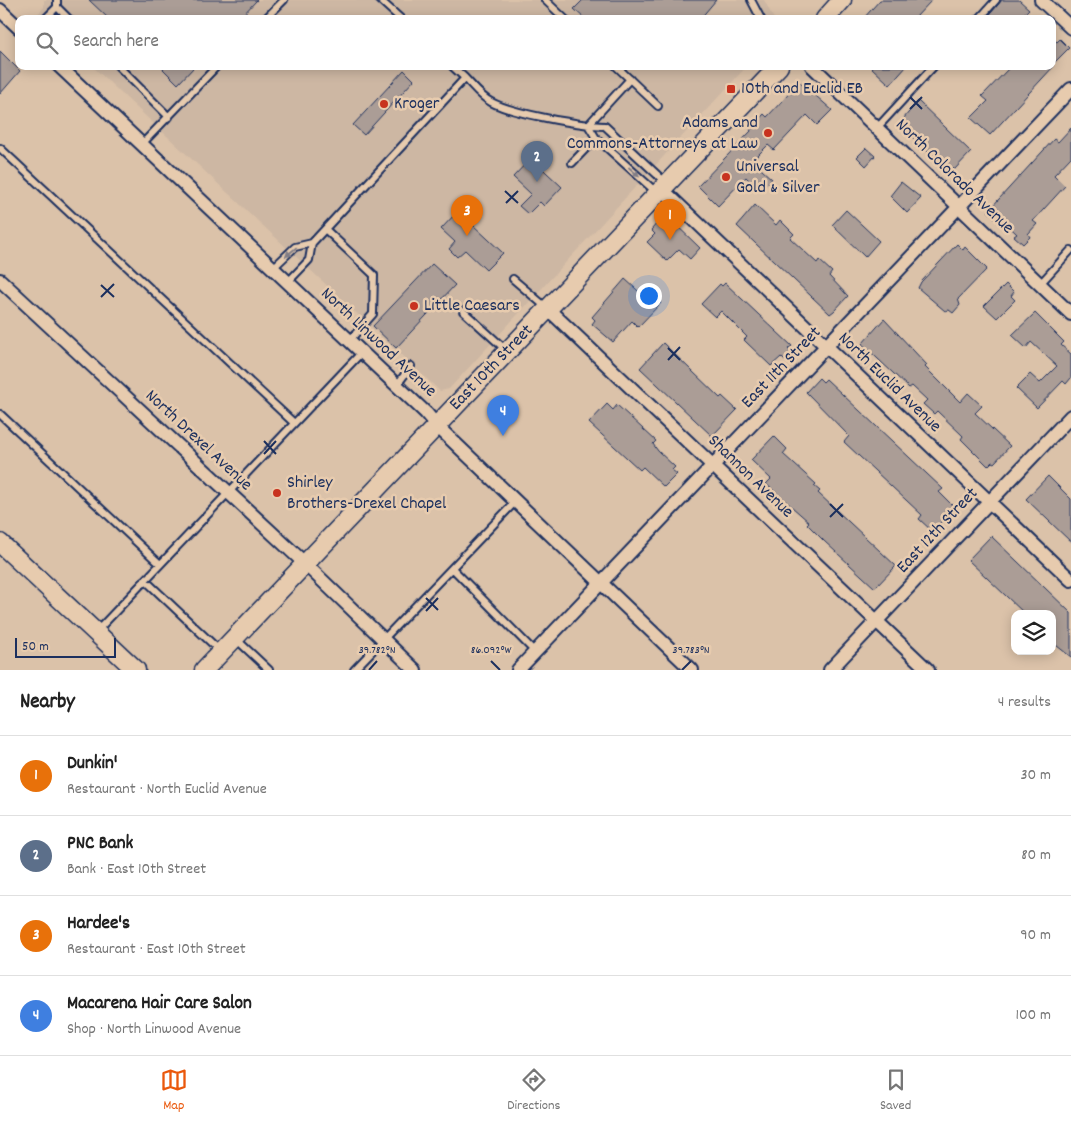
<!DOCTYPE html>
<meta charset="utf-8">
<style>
body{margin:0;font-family:Dekko,sans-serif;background:#f6f6f6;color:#222}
.controls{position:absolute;right:15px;bottom:15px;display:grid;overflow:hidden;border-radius:10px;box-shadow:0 2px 12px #0003}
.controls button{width:45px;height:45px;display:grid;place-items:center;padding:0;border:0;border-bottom:1px solid #e0e0e0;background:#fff;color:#222;font:25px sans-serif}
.scale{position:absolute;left:15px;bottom:12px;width:101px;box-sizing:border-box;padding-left:5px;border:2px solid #1b2f5e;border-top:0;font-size:14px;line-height:18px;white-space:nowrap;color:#1b2f5e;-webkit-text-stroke:4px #e7cbae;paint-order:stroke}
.you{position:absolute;left:648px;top:295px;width:18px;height:18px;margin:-12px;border:4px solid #fff;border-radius:50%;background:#1a73e8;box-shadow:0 0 0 8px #1a73e833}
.badge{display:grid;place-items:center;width:32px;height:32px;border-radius:50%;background:#ea580c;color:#fff;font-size:16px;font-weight:700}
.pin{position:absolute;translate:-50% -41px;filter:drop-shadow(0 1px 2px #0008)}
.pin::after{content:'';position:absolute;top:26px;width:18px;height:15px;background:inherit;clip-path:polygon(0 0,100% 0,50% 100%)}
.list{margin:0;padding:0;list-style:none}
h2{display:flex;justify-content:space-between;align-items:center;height:65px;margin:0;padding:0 20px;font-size:21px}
h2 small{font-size:16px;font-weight:400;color:#767676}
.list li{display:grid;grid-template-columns:32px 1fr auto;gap:15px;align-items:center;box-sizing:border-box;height:80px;padding:0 20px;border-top:1px solid #e0e0e0}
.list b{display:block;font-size:19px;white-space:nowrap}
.list p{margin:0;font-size:16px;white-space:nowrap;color:#767676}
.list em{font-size:16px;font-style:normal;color:#767676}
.icon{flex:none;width:28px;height:28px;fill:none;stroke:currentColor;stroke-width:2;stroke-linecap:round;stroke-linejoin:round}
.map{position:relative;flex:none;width:1071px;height:670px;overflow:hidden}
.search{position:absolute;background:#fff;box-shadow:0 2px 12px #0003;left:15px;right:15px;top:15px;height:55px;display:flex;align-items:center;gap:12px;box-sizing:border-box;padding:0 18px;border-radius:10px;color:#767676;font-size:19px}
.sheet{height:385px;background:#fff}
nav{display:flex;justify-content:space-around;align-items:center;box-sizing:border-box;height:70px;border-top:1px solid #e0e0e0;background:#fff;font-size:14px;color:#767676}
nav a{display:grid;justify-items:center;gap:2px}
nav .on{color:#ea580c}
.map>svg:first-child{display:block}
</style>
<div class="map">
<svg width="1071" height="670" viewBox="0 0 1071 670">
<rect width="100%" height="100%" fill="#dbc2a9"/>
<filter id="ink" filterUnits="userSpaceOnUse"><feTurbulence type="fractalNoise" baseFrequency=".02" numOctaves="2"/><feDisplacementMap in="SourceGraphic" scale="10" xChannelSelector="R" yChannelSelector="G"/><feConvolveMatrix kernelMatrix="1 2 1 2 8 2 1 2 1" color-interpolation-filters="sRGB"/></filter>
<g filter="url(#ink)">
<path fill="#cdb7a3" d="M44,0H764L774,19H41L37,15L44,7Z
M92,66H747L449,389L440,391Z"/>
<path fill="#ab9d96" stroke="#1b2f5e" d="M89,0H257L239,19H109Z
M583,0H716L700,19H585L574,9Z
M880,0H932L914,19H863Z
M1002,0H1019L1029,9L1019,19H986Z
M1052,38L1057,42L1060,39L1069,48L1052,65Z
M0,51L20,71L0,94Z
M160,66H195L178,84Z
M870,66H907L890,85Z
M1011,66H1054L990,135L971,118L988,101L982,96Z
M404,70L414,80L364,135L353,125Z
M800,82L832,110L817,125L807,115L774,150L768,145L752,161L772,179L760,191L746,177L718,206L698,186L751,131L750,129L764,114L767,117Z
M918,101L971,152L954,170L953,168L949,172L899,124Z
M1071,128V157L1054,175L1065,186L1033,221L1037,224L1028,234L1030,237L1023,244L1014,236L1017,234L999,217L997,220L988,211L1054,139L1058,142Z
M866,148L875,156L866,166L857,157Z
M531,158L562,187L544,206L540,202L528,214L519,206L531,194L513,177Z
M901,182L921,198L907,213L890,196Z
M755,205L776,225L780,220L794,234L790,238L817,263L819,260L832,272L829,276L848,296L834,311L830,314L737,226Z
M846,210L879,241L865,257L832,225Z
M458,211L503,253L486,270L465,250L457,257L449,249L455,242L441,229Z
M669,218L700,248L690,259L679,249L667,261L647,242L655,234L651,230L659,221L663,225Z
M957,244L963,250L965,247L987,269L958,299L960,305L953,313L949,310L945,311L918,288L921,282Z
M432,264L455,285L396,348L373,326Z
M625,279L646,298L651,293L661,303L638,327L632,321L613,342L592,324L595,320L592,317Z
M725,283L792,346L788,349L793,353L785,361L781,357L771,366L746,342L744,340L747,337L721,311L715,317L701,304L720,284L722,286Z
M1006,284L1014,292L1011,296L1015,300L997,318L984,306Z
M1035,313L1064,342L1061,345L1071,354V378L1066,384L1063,381L1037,408L1016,388L1030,374L1040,383L1057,366L1031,342L1026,348L1012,335Z
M884,319L927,365L925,367L960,402L968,393L982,406L975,413L1010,446L994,463L992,462L988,466L961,439L963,436L937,411L934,414L923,404L927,400L912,386L909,388L862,344Z
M663,343L720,398L722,396L737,410L712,436L640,368Z
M819,378L823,382L826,379L943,489L939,492L955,508L932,531L919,519L922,515L844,442L849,436L806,392Z
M607,404L613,410L617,405L656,441L653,444L658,451L675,467L672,470L677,474L664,487L643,467L640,470L589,423Z
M774,436L787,449L783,454L816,484L814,486L820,491L818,493L896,566L875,588L824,541L807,524L809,522L766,484L771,479L751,460Z
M1048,476L1071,499V542L1026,499Z
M991,536L1071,613V657L1052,642V614H1025L968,560Z"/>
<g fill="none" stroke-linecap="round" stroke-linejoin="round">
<defs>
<path id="lane" d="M380,0L401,19
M545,0L565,19
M751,0L761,19
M57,7L69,19
M45,19L57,7V0
M265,19L284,0
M979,19L996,0
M118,66L169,117
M452,66L465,78
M616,66L658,106
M588,125L596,138L656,192
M588,125L630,79
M877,128L934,66
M142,144L217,66
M0,148L294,423
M572,163L596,138
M325,229L374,275L373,314L350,340
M273,268L295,247L312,243
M513,279L547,308
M288,282L309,260L312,243L465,78C473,86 481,97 491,102C513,114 579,125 605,126L666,183
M1040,284L1071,250
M463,311L506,350
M397,385L411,366
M0,414L160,564
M453,569L535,652
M145,580L220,651
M96,632L362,352
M235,638L269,670
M354,670L515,502"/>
<path id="street" d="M1041,0L1071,28
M0,10L19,28
M59,66L426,413L437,426L692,670
M812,66L1071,314
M662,189L1071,580
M0,280L299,558L415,670
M548,309L928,670
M518,670L1071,89
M830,670L1071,416"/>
<path id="secondary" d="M825,19L842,0
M0,543L136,670
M204,670L779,66"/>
</defs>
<use href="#lane" stroke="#1b2f5e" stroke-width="10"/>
<use href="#street" stroke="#1b2f5e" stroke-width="16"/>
<use href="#secondary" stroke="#1b2f5e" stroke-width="21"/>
<use href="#lane" stroke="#e7cbae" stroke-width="6"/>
<use href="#street" stroke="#e7cbae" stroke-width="12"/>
<use href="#secondary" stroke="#e7cbae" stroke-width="18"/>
</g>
<defs><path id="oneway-solid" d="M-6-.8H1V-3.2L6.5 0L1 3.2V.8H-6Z" transform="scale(1.25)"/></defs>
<g fill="#817d86">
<use href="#oneway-solid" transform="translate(634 172) rotate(42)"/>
<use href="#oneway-solid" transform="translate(291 252) rotate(140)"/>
</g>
</g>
<path fill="none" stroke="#1b2f5e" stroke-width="2" d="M910,97L922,109M910,109L922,97M505,191L518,203M506,203L518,191M101,285L114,297M101,297L114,284M668,348L680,360M668,360L680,347M264,441L276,454M264,454L276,441M830,504L843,517M830,517L843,504M426,598L438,610M426,611L438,598M491,661L500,670M369,670L377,661M682,670L691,661"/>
<g fill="#c8321e" stroke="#e7cbae" stroke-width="2">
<rect x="726" y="84" width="10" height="10" rx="2.5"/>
<circle cx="384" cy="104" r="5"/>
<circle cx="768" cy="133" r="5"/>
<circle cx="726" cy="177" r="5"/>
<circle cx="414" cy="306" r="5"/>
<circle cx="277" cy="493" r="5"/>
</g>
<g text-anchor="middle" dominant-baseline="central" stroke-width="5" stroke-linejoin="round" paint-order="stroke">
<g font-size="18" fill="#1b2f5e" stroke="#e7cbae" text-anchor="start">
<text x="741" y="89">10th and Euclid EB</text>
<text x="394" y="104">Kroger</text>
<text x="758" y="123" text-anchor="end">Adams and<tspan x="758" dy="21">Commons-Attorneys at Law</tspan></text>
<text x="736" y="167">Universal<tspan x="736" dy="21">Gold &amp; Silver</tspan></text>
<text x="424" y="306">Little Caesars</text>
<text x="287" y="483">Shirley<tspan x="287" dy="21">Brothers-Drexel Chapel</tspan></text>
</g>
<g font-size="18" fill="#1b2f5e" stroke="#e7cbae">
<text transform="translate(954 177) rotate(44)">North Colorado Avenue</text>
<text transform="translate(378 343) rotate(43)">North Linwood Avenue</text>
<text transform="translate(492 368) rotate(-46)">East 10th Street</text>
<text transform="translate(782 368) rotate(-46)">East 11th Street</text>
<text transform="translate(889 383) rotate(44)">North Euclid Avenue</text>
<text transform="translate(198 441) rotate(43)">North Drexel Avenue</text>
<text transform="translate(750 477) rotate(44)">Shannon Avenue</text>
<text transform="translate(938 531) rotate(-47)">East 12th Street</text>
</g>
</g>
<g font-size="12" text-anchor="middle" fill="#1b2f5e" stroke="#e7cbae" stroke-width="5" stroke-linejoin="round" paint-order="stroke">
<text x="377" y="653">39.782°N</text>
<text x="691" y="653">39.783°N</text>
<text x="491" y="653">86.092°W</text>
</g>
</svg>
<div class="controls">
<button><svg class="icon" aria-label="layers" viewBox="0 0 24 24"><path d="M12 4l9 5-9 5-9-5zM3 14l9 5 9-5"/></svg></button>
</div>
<div class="scale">50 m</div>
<div class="you"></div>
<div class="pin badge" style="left:670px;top:240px;background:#e8710a">1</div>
<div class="pin badge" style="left:537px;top:182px;background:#5c6f8a">2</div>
<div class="pin badge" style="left:467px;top:236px;background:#e8710a">3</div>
<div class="pin badge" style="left:503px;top:436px;background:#3f7fe0">4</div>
<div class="search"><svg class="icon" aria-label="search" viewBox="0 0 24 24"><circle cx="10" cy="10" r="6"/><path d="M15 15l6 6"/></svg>Search here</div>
</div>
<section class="sheet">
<h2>Nearby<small>4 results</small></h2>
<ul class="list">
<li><span class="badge" style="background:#e8710a">1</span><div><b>Dunkin'</b><p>Restaurant · North Euclid Avenue</p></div><em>30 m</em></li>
<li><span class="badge" style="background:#5c6f8a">2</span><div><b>PNC Bank</b><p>Bank · East 10th Street</p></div><em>80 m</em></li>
<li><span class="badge" style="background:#e8710a">3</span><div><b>Hardee's</b><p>Restaurant · East 10th Street</p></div><em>90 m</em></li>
<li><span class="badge" style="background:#3f7fe0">4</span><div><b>Macarena Hair Care Salon</b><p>Shop · North Linwood Avenue</p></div><em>100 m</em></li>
</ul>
</section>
<nav>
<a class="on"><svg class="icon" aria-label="map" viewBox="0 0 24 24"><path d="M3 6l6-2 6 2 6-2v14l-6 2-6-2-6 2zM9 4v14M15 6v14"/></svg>Map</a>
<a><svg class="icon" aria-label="directions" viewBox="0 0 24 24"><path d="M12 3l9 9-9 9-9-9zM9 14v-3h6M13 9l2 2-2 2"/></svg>Directions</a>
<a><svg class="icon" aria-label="saved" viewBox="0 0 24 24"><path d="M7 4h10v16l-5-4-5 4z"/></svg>Saved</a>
</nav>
